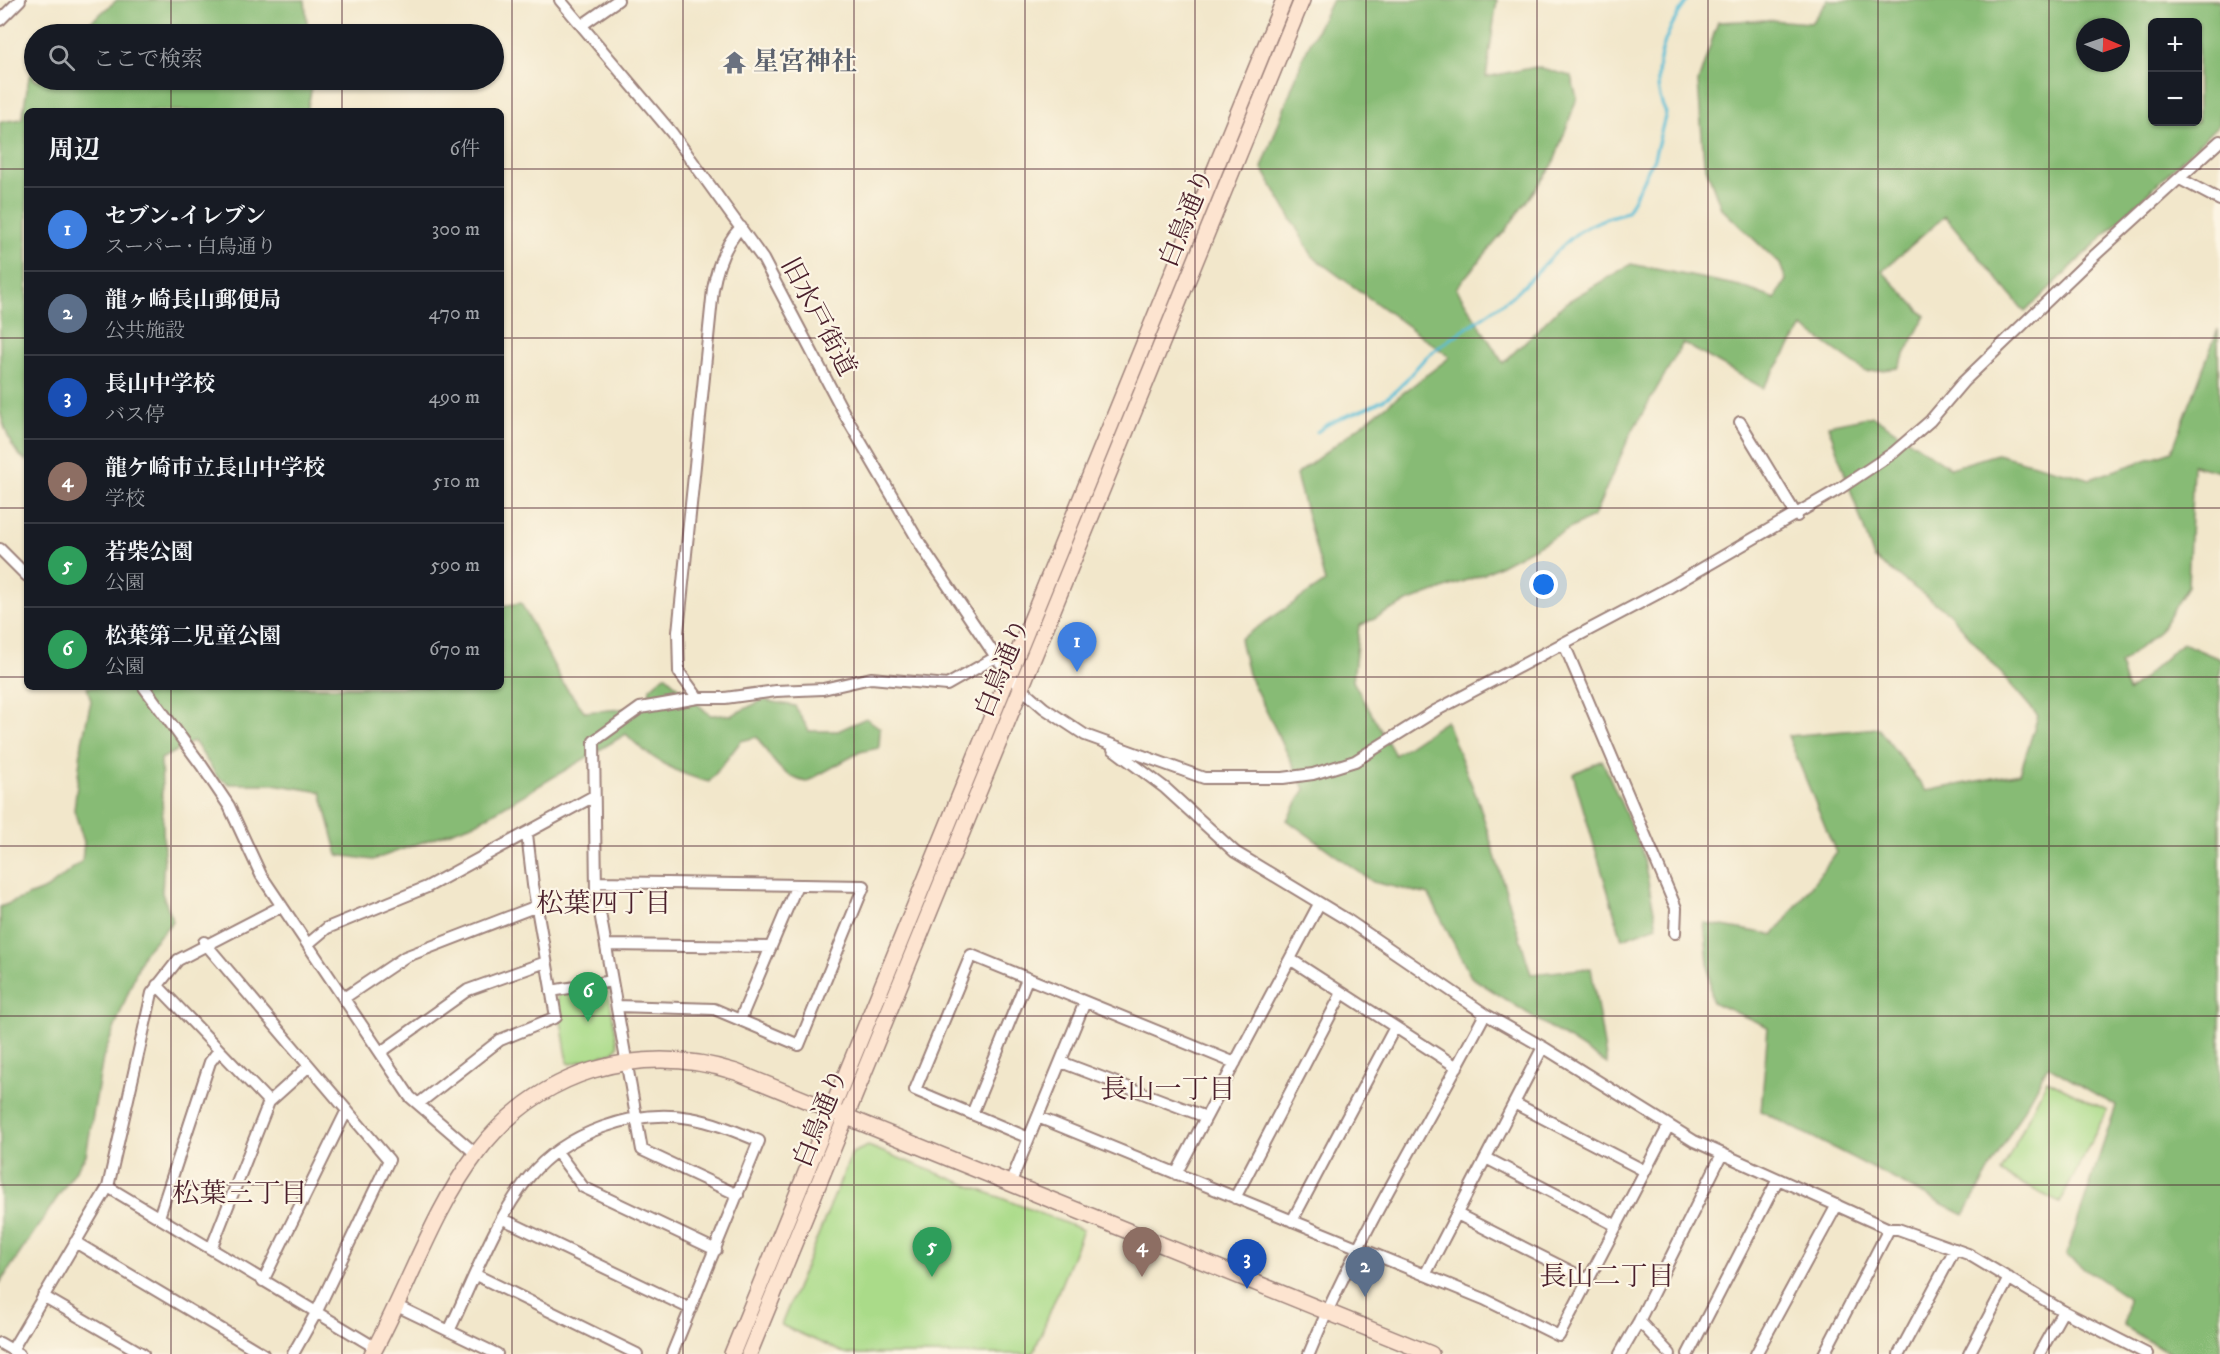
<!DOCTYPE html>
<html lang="ja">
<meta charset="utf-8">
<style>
body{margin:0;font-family:"IM FELL DW Pica","Noto Serif JP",serif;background:#242831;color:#f1f3f6}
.controls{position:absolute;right:18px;top:18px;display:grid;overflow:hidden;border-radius:9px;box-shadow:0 2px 4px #0004}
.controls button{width:54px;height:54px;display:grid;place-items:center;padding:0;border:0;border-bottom:2px solid #363941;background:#171b24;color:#f1f3f6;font:30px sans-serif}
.compass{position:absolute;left:2076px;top:18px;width:54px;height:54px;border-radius:50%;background:#171b24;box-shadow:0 2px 4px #0004;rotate:92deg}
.you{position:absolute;left:1544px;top:585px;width:21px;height:21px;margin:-15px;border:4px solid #fff;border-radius:50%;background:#1a73e8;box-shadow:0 0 0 9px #1a73e833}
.badge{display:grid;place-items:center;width:39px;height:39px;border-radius:50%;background:#7c3aed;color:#fff;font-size:20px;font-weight:700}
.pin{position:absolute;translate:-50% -50px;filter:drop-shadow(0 2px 3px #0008)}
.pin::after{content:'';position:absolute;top:32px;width:21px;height:18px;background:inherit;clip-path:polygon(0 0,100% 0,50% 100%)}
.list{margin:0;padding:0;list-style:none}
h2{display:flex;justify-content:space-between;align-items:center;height:78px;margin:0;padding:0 24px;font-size:26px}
h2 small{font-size:20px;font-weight:400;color:#9ea1a6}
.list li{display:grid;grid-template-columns:39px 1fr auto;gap:18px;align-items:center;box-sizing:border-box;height:84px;padding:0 24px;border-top:2px solid #363941}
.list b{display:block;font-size:22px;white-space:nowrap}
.list p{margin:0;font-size:20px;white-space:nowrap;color:#9ea1a6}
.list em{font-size:20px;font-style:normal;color:#9ea1a6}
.icon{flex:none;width:33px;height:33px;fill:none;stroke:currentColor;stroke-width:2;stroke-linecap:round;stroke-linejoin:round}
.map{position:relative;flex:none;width:2220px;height:1354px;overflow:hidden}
.search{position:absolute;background:#171b24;box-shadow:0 2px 4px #0004;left:24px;top:24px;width:480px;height:66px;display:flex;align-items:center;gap:15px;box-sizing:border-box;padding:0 21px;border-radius:33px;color:#9ea1a6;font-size:22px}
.panel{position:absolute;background:#171b24;box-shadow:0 2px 4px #0004;left:24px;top:108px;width:480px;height:582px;border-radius:9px}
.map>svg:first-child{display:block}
</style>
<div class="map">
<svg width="2220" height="1354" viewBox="0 0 2220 1354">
<rect width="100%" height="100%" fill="#fcf5e5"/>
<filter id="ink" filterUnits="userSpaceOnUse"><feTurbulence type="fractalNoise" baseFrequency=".0167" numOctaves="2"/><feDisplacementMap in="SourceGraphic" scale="12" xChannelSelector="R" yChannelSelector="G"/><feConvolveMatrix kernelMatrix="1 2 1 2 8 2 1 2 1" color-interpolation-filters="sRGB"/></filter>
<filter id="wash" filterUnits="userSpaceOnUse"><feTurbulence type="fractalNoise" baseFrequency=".008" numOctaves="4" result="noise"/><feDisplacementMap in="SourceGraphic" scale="24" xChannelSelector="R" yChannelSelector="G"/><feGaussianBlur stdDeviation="1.35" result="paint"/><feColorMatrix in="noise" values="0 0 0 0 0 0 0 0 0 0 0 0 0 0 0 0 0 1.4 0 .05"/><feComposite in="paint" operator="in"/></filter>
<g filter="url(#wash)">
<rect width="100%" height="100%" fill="#f2e7cb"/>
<path fill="#aadb89" stroke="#7a7d5a" stroke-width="1.5" d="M603,986L608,991L618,1046L614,1052L571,1064L568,1063L557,998L561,993Z
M2047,1080L2107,1110L2060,1203L2001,1173Z
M868,1146L1083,1230L1033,1354H846L781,1325L852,1153Z"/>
<path fill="#87bb75" stroke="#686d50" stroke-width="1.5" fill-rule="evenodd" d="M117,0H305L308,34H76Z
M1332,0H1497L1486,77L1536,67L1571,76L1577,98L1553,165L1504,232L1456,288L1503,363L1565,303L1631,264L1740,286L1775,299L1786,280L1780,264L1721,208L1704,162L1698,82L1718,22L1770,20L1811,23L1828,0H2220V123L2025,312L1945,216L1882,271L1925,316L1898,368L1866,372L1803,327L1763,388L1683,343L1630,435L1594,516L1484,574L1407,602L1359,626L1353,681L1395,755L1446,721L1479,803L1531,974L1591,968L1607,1064L1471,977L1429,895L1373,882L1287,820L1305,789L1248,674L1240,639L1325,582L1296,475L1450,357L1313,257L1262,168L1304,55ZM2152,22H2198V122H2152ZM2085,27H2121V63H2085Z
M34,72V80H312L313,82L307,111H27V461C11,452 4,428 0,411V122L22,119L29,77Z
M2218,329L2220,472L2193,465L2188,586L2160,631L2120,664L2128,692L2182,643L2220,659V1354H2171L2124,1326L2128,1298L2066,1256L2116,1106L2048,1066L1964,1215L1761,1111L1768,1027L1712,1002L1704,923L1774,935L1836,853L1788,736L1878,728L1926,791L2020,773L2038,716L1950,614L1874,558L1828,425L1873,416L1951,468L1997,454L2090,479L2172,451Z
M521,603L564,685L585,712L648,707L650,688L665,675L710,715H732L763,700L795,706L809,731H838L866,718L880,728L879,748L860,752L806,782C780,776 771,758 757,737L741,741L709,782C677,774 648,757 626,734L478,822L373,860L338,855L321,792L273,784H230L218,778L194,741L161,759L164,858L162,893L173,921L143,954L103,1058L86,1155L0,1283V907L48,888L82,861L84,842L74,810L82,742L91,701L87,687H501V606Z
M1602,760L1642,851L1657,926L1622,939L1573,774Z"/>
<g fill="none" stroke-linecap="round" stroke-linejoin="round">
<path stroke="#58bdd6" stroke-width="3" d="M1317,432C1338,414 1366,413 1389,396C1405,385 1415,366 1430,354C1458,331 1492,314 1519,290C1561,252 1566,227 1627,212L1654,158L1666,113C1647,77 1664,31 1688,0"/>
</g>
</g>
<g filter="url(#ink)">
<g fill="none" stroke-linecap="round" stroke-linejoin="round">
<defs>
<path id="street" d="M560,0L672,133L763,259L845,415L922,547L996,657L1021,688L1044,708L1085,735L1204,778H1283L1313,774L1355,761L1435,711L1670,587L1839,489L1893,453L1930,421L1963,382L2094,256L2220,141
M0,20L20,0
M582,25L618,0
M2180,179L2220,200
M741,227C725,244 717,267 713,289L678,632L679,672L698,698H725L776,691L823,689L871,678L947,685L996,657
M1740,422L1797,516
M0,549L27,576
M1564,644L1676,908L1675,933
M144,687L202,766L229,806L261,875L410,1097L475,1153
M698,698L640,708L594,741L596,890L642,1150L738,1195
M1113,749L1165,788L1235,852L1346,919L1485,1014L1543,1047L1694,1141L1889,1229H1898L1968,1254L2063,1311L2147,1354
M596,882L864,886L799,1045L714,1009L617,1006
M204,942L389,1160L316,1313L293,1354
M308,944L327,928L427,887L594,796
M606,945L771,947
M1290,959L1457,1067
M157,985L269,1102
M551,991L612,981
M344,998L405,957L537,906
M740,1020L797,885
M381,1052L468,990L546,962
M1061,1062L1206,1117
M1514,1103L1645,1171
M418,1104L500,1040L556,1017L533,885L527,834
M972,1114L1027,979
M1038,1117L1484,1299L1559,1336L1668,1127
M1029,1138L915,1090L971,955L1235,1063
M557,1152L583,1187L716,1250
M1486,1158L1617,1226
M1176,1174L1319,904
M1010,1184L1085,1002
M108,1187L376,1348
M1235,1198L1342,993
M1457,1214L1588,1280
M159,1217L210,1062L219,1050
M503,1219L691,1309
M1292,1221L1395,1027
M75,1242L263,1354
M211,1249L269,1102L309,1066
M476,1275L637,1354
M1425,1275L1543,1047
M263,1281L347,1110
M43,1296L143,1354
M397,1306L497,1354
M1639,1321L1670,1354
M449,1331C473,1281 495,1219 529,1177C565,1133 635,1108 690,1118C714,1122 737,1132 759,1141L672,1354
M0,1343L19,1354
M12,1350L108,1187L152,993L178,960L282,906
M1309,1354C1357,1236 1426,1127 1485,1014
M1620,1354L1639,1321L1722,1154
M1688,1354L1778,1179
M1756,1354L1837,1205
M1824,1354L1889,1229
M1899,1354L1955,1249
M1969,1354L2009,1278
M2039,1354L2063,1311"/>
<path id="secondary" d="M372,1354C432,1244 459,1111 593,1070C641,1056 689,1057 736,1072L1431,1354
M732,1354L1284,0
M749,1354L1302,0"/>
</defs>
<use href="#street" stroke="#9e837b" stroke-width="14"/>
<use href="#secondary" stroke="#9e837b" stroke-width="18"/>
<use href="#street" stroke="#fff" stroke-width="10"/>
<use href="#secondary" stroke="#fde4d0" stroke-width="15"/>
</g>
</g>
<path fill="none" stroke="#4a1f2b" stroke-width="1.5" stroke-opacity="0.55" d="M171,0V34M342,0V34M512,0V1354M683,0V1354M854,0V1354M1025,0V1354M1195,0V1354M1366,0V1354M1537,0V1354M1708,0V1354M1878,0V1354M2049,0V1354M171,80V111M342,80V111M0,169H27M501,169H2220M0,338H27M501,338H2220M0,508H27M501,508H2220M0,677H27M501,677H2220M171,687V1354M342,687V1354M0,846H2220M0,1016H2220M0,1185H2220"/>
<defs>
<symbol id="temple-bare" viewBox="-9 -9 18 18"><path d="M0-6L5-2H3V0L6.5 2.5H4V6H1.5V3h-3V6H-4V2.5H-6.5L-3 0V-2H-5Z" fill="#6b7280" stroke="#fcf5e5" stroke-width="2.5" paint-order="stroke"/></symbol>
</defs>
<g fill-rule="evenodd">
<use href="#temple-bare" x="718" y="46" width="33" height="33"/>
</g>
<g text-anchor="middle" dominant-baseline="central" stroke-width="4.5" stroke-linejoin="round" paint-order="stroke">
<g font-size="26" font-weight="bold" fill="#5b616d" stroke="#fcf5e5" text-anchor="start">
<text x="753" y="62">星宮神社</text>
</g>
<g font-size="26" fill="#4a1f2b" stroke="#fcf5e5">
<text transform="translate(1187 218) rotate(-68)">白鳥通り</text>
<text transform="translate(818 317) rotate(62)">旧水戸街道</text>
<text transform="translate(1003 668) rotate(-68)">白鳥通り</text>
<text transform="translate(821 1118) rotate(-68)">白鳥通り</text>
</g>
<g font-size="27" fill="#4a1f2b" stroke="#fcf5e5">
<text x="604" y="904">松葉四丁目</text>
<text x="1168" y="1090">長山一丁目</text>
<text x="240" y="1194">松葉三丁目</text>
<text x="1607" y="1277">長山二丁目</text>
</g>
</g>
</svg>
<div class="controls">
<button>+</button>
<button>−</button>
</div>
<svg class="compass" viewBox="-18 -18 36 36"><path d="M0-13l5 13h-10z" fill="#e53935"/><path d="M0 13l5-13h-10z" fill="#9ea1a6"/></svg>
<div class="you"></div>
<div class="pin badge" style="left:1077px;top:672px;background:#3f7fe0">1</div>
<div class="pin badge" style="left:1365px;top:1297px;background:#5c6f8a">2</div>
<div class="pin badge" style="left:1247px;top:1289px;background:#1a4fb4">3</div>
<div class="pin badge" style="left:1142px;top:1277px;background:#8d6e63">4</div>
<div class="pin badge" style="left:932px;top:1277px;background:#2e9e5b">5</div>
<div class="pin badge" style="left:588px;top:1022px;background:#2e9e5b">6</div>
<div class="search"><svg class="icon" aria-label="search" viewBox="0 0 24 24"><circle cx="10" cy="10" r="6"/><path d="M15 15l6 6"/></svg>ここで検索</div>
<section class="panel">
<h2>周辺<small>6件</small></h2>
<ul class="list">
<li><span class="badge" style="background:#3f7fe0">1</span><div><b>セブン-イレブン</b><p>スーパー · 白鳥通り</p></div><em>300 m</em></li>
<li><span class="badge" style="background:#5c6f8a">2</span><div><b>龍ヶ崎長山郵便局</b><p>公共施設</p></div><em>470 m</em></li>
<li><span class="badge" style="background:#1a4fb4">3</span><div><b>長山中学校</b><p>バス停</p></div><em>490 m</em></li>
<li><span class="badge" style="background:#8d6e63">4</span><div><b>龍ケ崎市立長山中学校</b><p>学校</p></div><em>510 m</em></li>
<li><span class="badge" style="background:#2e9e5b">5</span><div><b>若柴公園</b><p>公園</p></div><em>590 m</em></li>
<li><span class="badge" style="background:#2e9e5b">6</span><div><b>松葉第二児童公園</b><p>公園</p></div><em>670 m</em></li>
</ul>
</section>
</div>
